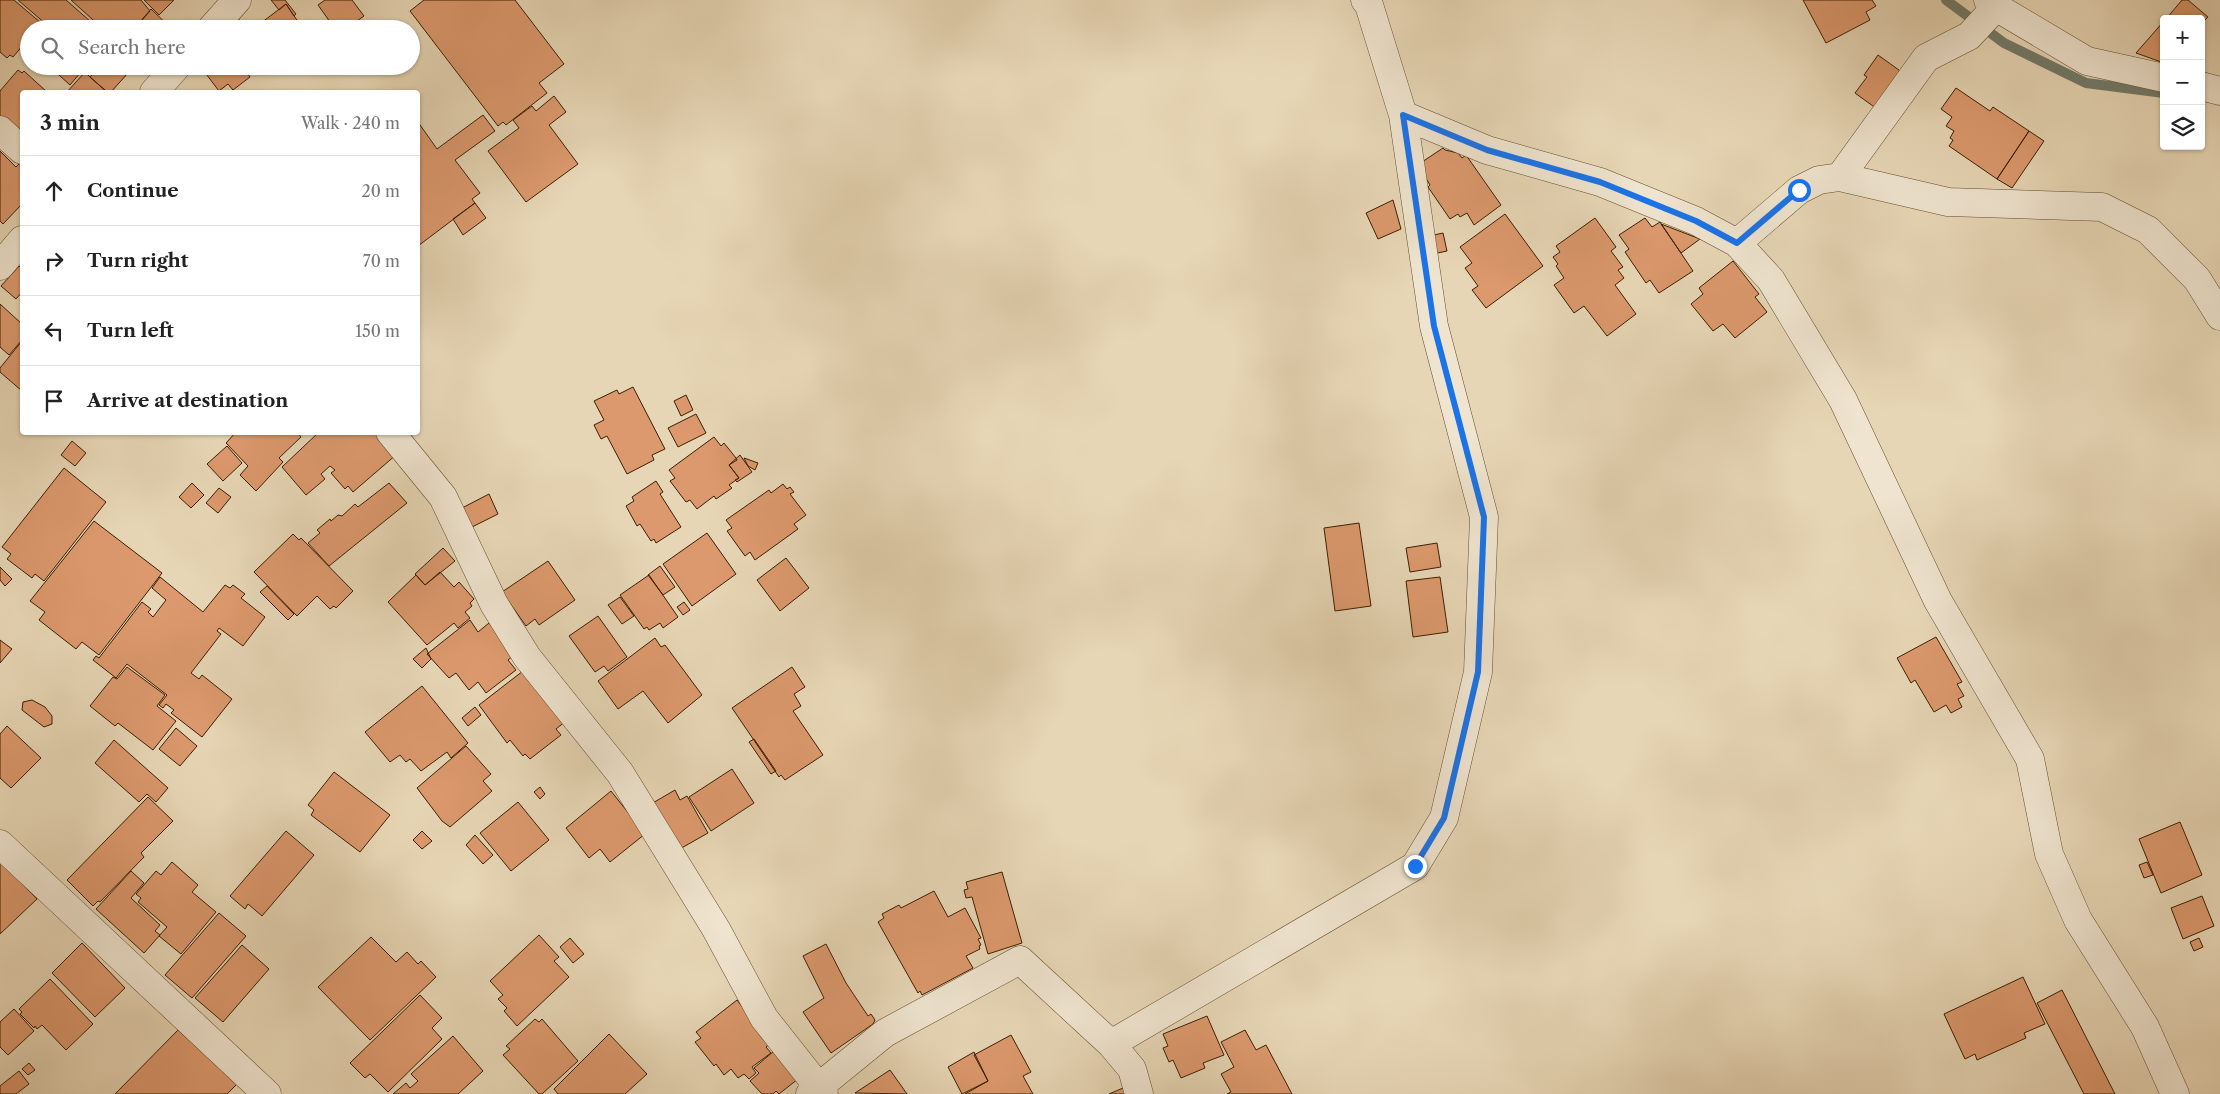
<!DOCTYPE html>
<meta charset="utf-8">
<style>
body{margin:0;font-family:"Libre Caslon Text",serif;background:#f2f2f2;color:#222}
.controls{position:absolute;right:15px;top:15px;display:grid;overflow:hidden;border-radius:5px;box-shadow:0 1px 4px #0004}
.controls button{width:45px;height:45px;display:grid;place-items:center;padding:0;border:0;border-bottom:1px solid #e0e0e0;background:#fff;color:#222;font:25px sans-serif}
.stop{position:absolute;width:15px;height:15px;margin:-11px;border:4px solid #1a73e8;border-radius:50%;background:#fff}
.stop.end{background:#1a73e8;border-color:#fff;box-shadow:0 1px 5px #0008}
.list{margin:0;padding:0;list-style:none}
h2{display:flex;justify-content:space-between;align-items:center;height:65px;margin:0;padding:0 20px;font-size:21px}
h2 small{font-size:16px;font-weight:400;color:#767676}
.list li{display:grid;grid-template-columns:32px 1fr auto;gap:15px;align-items:center;box-sizing:border-box;height:70px;padding:0 20px;border-top:1px solid #e0e0e0}
.list b{display:block;font-size:19px;white-space:nowrap}
.list em{font-size:16px;font-style:normal;color:#767676}
.icon{flex:none;width:28px;height:28px;fill:none;stroke:currentColor;stroke-width:2;stroke-linecap:round;stroke-linejoin:round}
.map{position:relative;flex:none;width:2220px;height:1094px;overflow:hidden}
.search{position:absolute;background:#fff;box-shadow:0 1px 4px #0004;left:20px;top:20px;width:400px;height:55px;display:flex;align-items:center;gap:12px;box-sizing:border-box;padding:0 18px;border-radius:28px;color:#767676;font-size:19px}
.panel{position:absolute;background:#fff;box-shadow:0 1px 4px #0004;left:20px;top:90px;width:400px;height:345px;border-radius:5px}
.map>svg:first-child{display:block}
</style>
<div class="map">
<svg width="2220" height="1094" viewBox="0 0 2220 1094">
<rect width="100%" height="100%" fill="#e7d6b5"/>
<filter id="stains"><feTurbulence type="fractalNoise" baseFrequency=".004" numOctaves="4"/><feColorMatrix values="0 0 0 0 .2 0 0 0 0 .09 0 0 0 0 .02 0 0 0 .5 -.17"/></filter>
<radialGradient id="worn" r=".72"><stop offset=".6" stop-color="#630" stop-opacity="0"/><stop offset="1" stop-color="#630" stop-opacity=".3"/></radialGradient>
<g fill="none" stroke-linecap="round" stroke-linejoin="round">
<path stroke="#727b6a" stroke-width="10" d="M1946,0L2004,43L2086,83L2164,93"/>
</g>
<path fill="#dc996d" stroke="#3a1f01" d="M0,0H14L41,23L36,29H29V38L13,57L10,55L7,58L0,52Z
M18,0H66L99,29H44L47,25Z
M71,0H141L150,11L134,29H103Z
M144,0H174L159,15Z
M271,0H285L296,14L294,16L286,4L279,10Z
M325,0H352L364,16L346,29H335L318,5Z
M424,0H515L564,64L539,83L547,93L506,125L503,122L498,126L410,11Z
M1803,0H1872L1876,6L1866,12L1870,20L1826,43Z
M2182,0H2188L2208,17L2201,24V19H2166Z
M286,4L303,29H253Z
M151,9L172,29H134Z
M237,17L246,29H232L229,24Z
M2164,21V63L2136,53Z
M1878,55L1903,73L1877,109L1855,93L1867,77L1864,75Z
M36,66H49L44,73Z
M49,66H86L70,85Z
M100,66H120L128,73L111,92H107L90,77Z
M200,66H250L245,70L250,77L233,90L228,84L219,91Z
M18,70L22,73L24,71L47,92H22V137L0,117V91Z
M85,72L90,77L107,92H67Z
M1956,88L1990,111L1993,107L2029,131L1997,179L1949,146L1953,140L1950,138L1954,131L1946,126L1952,117L1941,109Z
M554,96L566,112L549,125L578,164L526,202L488,151L519,128L513,120L532,106L536,111Z
M483,115L495,131L455,160L480,193L472,199L475,203L418,246V122L437,149Z
M2029,131L2044,141L2012,188L1997,179Z
M1443,148L1445,150L1458,153L1462,158L1466,155L1501,205L1474,225L1467,213L1460,217L1458,214L1450,219L1428,187L1430,185L1419,167L1422,162Z
M0,151L16,167L20,163L22,165V204L3,224L0,221Z
M1393,200L1401,229L1378,239L1366,213Z
M475,203L486,218L463,235L453,219Z
M1505,214L1543,266L1486,308L1472,290L1478,286L1465,268L1472,263L1460,247Z
M1595,218L1616,247L1611,251L1623,267L1618,270L1624,278L1615,285L1636,314L1607,336L1584,306L1574,313L1554,285L1564,278L1556,266L1558,264L1553,257L1560,252L1556,246Z
M1645,218L1652,227L1660,222L1693,271L1659,293L1650,280L1646,283L1625,252L1629,249L1619,235Z
M1661,224L1700,239L1681,253Z
M1443,233L1447,251L1433,254L1429,236Z
M1733,261L1759,294L1755,297L1767,312L1735,338L1723,324L1713,331L1691,304L1703,294L1699,288Z
M19,266L22,269V292L16,299L1,286Z
M0,304L22,324V340L9,355L0,347Z
M22,341V391L0,372V368Z
M633,387L665,449L652,455L654,460L627,474L607,436L601,439L594,425L604,420L594,401L617,390L619,394Z
M686,395L693,410L681,416L674,401Z
M696,414L706,433L678,447L668,428Z
M236,432H297L301,437L279,458L283,462L256,491L240,475L248,466L226,443Z
M319,432H378L397,454L353,492L348,486L345,489L331,473L335,470L330,466L321,474L325,479L306,495L282,467Z
M714,437L721,446L724,443L736,458L737,460L729,465L739,478L729,485L732,488L716,499L714,496L697,509L690,500L686,502L670,481L675,478L669,470Z
M72,441L86,453L75,466L61,455Z
M227,446L242,463L223,481L207,464Z
M740,455L752,472L737,482L735,480L739,478L729,465Z
M744,458L758,463L755,470L748,466Z
M64,468L106,502L44,581L35,574L32,578L7,559L11,554L2,547Z
M656,481L663,492L660,494L681,527L656,543L654,539L651,541L640,524L637,526L626,506L634,501L632,497Z
M192,483L204,495L191,508L179,497Z
M389,483L407,503L329,566L308,543L320,533L317,530L330,519L331,521L338,515L342,516L355,504L358,507Z
M783,484L787,489L790,487L794,492L790,494L806,515L794,524L798,529L755,560L750,552L745,556L727,531L732,528L726,520L769,490L771,493Z
M219,488L231,497L218,513L206,503Z
M489,494L498,514L472,527L462,508Z
M94,521L162,573L99,655L82,642L76,649L39,620L45,612L30,601Z
M1359,523L1371,606L1335,611L1324,528Z
M707,533L736,574L692,606L663,564Z
M293,534L299,540L301,538L353,591L336,608L334,606L330,609L317,596L297,616L254,572Z
M1437,543L1441,567L1410,572L1406,548Z
M443,548L455,561L425,585L415,574Z
M786,558L809,588L780,611L757,580Z
M548,561L575,600L539,625L535,619L526,626L502,592Z
M660,566L675,587L663,595L648,575Z
M0,567L12,579L5,586L0,580Z
M440,572L454,587L459,582L474,599L470,603L472,606L465,612L470,618L458,628L454,623L427,645L388,602L416,575L425,585Z
M649,575L678,617L663,628L660,623L649,630L647,627L644,629L620,595Z
M160,577L203,612L225,585L230,588L233,585L245,594L241,598L265,617L243,646L219,628L217,631L221,634L191,673L199,679L202,675L232,699L202,737L171,713L174,710L166,704L163,708L159,705L167,695L127,664L116,678L93,660L96,656L99,658L142,602L151,609L148,612L153,617L166,600L152,588Z
M1440,577L1448,632L1413,637L1406,581Z
M267,586L294,614L288,620L260,592Z
M620,597L634,616L622,624L608,605Z
M684,602L690,610L683,615L677,607Z
M598,616L627,657L608,671L604,666L595,672L569,636Z
M470,620L478,632L489,623L514,655L508,660L516,670L486,693L478,682L469,690L456,673L449,678L427,654Z
M1936,637L1962,682L1957,684L1964,696L1958,699L1962,707L1951,713L1946,705L1934,712L1915,680L1911,683L1897,658Z
M655,638L661,647L665,645L702,695L668,723L643,691L618,709L598,681Z
M0,640L12,649L0,663Z
M426,648L431,659L422,668L413,659Z
M127,667L165,695L157,706L176,721L153,750L118,723L115,726L90,706L113,677L117,679Z
M792,667L805,687L794,694L801,706L793,711L823,755L785,780L781,775L779,777L732,708Z
M523,671L566,721L556,729L561,735L530,759L525,754L523,756L510,740L507,743L479,705Z
M422,686L468,743L451,758L447,752L421,771L410,759L406,762L400,755L390,762L365,732Z
M32,700L45,707L52,716V724L44,727L22,710L23,702Z
M475,707L481,715L468,726L462,718Z
M7,726L41,758L11,788L0,778V734Z
M176,728L197,746L180,766L159,749Z
M754,739L776,771L771,774L749,742Z
M114,740L168,788L156,802L147,794L139,802L95,763Z
M466,746L491,774L483,781L492,791L450,827L442,821L417,788Z
M732,769L754,803L711,831L689,797Z
M334,772L390,815L360,852L311,815L314,810L308,805Z
M540,787L545,794L540,799L534,792Z
M675,790L680,800L687,796L708,833L678,850L651,804Z
M611,791L645,834L610,862L600,849L589,858L566,828Z
M148,797L173,821L141,853L144,857L100,902L98,901L93,906L67,880Z
M518,802L549,840L511,871L480,833Z
M2180,822L2202,875L2161,893L2139,839Z
M286,831L314,855L262,916L248,904L245,909L230,896Z
M422,831L432,841L422,849L413,840Z
M475,835L493,855L483,864L466,845Z
M0,861L37,899L0,934Z
M172,862L198,885L192,892L216,912L181,954L159,936L167,927L138,902L141,898L136,894L156,871L161,875Z
M2147,862L2153,875L2144,878L2139,865Z
M131,871L144,883L131,898L160,925L155,931L160,935L144,953L96,909Z
M1002,872L1022,943L988,954L972,897L966,898L964,890L968,889L966,882Z
M934,891L948,917L965,908L981,938L978,939L981,945L979,946L980,949L966,956L973,968L922,995L920,991L918,993L878,922L884,918L882,914L899,905L901,908Z
M2202,896L2214,926L2183,939L2171,908Z
M219,913L246,936L192,998L165,975Z
M539,935L559,957L554,961L569,977L517,1026L504,1011L507,1008L498,999L503,995L490,981Z
M371,937L396,962L407,952L418,964L421,961L436,977L370,1040L318,987Z
M570,938L584,954L573,963L560,947Z
M2199,938L2203,947L2194,951L2190,942Z
M82,943L125,988L95,1017L52,973Z
M826,944L846,983L868,1016L871,1014L875,1020L873,1024L831,1053L803,1012L824,998L803,956Z
M242,945L269,969L223,1022L195,998Z
M2023,977L2045,1024L2024,1033L2026,1038L1977,1060L1975,1054L1965,1059L1944,1014Z
M50,979L93,1024L66,1050L42,1025L37,1029L35,1026L34,1028L20,1014L22,1012L19,1009Z
M2062,990L2115,1094H2084L2037,1003Z
M420,995L442,1018L432,1028L442,1039L388,1092L370,1074L365,1078L350,1063Z
M737,1000L770,1044L766,1047L771,1053L752,1067L756,1073L749,1079L744,1074L738,1078L731,1069L724,1075L716,1064L714,1066L695,1042L701,1038L696,1032Z
M14,1009L34,1031L8,1055L0,1047V1022Z
M1207,1016L1224,1055L1203,1063L1205,1068L1181,1078L1173,1060L1169,1062L1163,1048L1168,1046L1163,1034Z
M535,1019L539,1022L542,1019L578,1061L542,1094H539L503,1055L510,1049L506,1046Z
M178,1030L237,1084L227,1094H115Z
M1245,1030L1256,1050L1266,1045L1292,1094H1227L1231,1092L1221,1074L1234,1067L1221,1042Z
M609,1034L647,1074L625,1094H558L554,1089Z
M1011,1035L1031,1072L1023,1076L1033,1094H965L988,1081L974,1055Z
M453,1036L483,1071L458,1094H393L406,1083L410,1088L418,1081L411,1074Z
M774,1051L798,1079L779,1094L776,1091L773,1094H762L750,1081L759,1073L754,1068Z
M974,1052L988,1081L962,1094L948,1067Z
M29,1063L35,1070L28,1075L22,1069Z
M890,1070L907,1094L855,1093Z
M19,1071L29,1084L16,1094H0V1086Z
M1123,1088L1125,1094H1109Z"/>
<g fill="none" stroke-linecap="round" stroke-linejoin="round">
<defs>
<path id="minor" d="M1988,0L1996,7L2087,61L2164,78
M211,29L237,0
M2201,86L2220,91
M154,92L177,66
M1403,115L1487,150L1600,182L1696,221L1737,243L1771,280L1843,400L1938,601L2030,759L2049,854L2078,920L2145,1027L2175,1094
M0,130L22,150
M1840,177L1926,58L1969,36L1996,7
M1737,243L1799,190L1819,180L1840,177L1948,202L2102,207L2148,230L2197,279L2220,316
M0,266L22,240
M390,432L443,497L494,604L527,657L620,773L716,929L764,1018L824,1094
M0,844L267,1094
M1111,1044L1415,866L1444,818L1478,672L1484,517L1434,326L1403,115L1369,5L1365,0
M810,1094L885,1033L1020,960L1111,1044L1132,1069L1139,1094"/>
</defs>
<use href="#minor" stroke="#654d2e" stroke-width="29"/>
<use href="#minor" stroke="#efe4cf" stroke-width="28"/>
</g>
<g fill="none" stroke-linecap="round" stroke-linejoin="round">
<path stroke="#1a73e8" stroke-width="6" d="M1415,866L1444,818L1478,672L1484,517L1434,326L1403,115L1487,150L1600,182L1696,221L1737,243L1799,190"/>
</g>
<rect width="100%" height="100%" filter="url(#stains)"/>
<rect width="100%" height="100%" fill="url(#worn)"/>
</svg>
<div class="controls">
<button>+</button>
<button>−</button>
<button><svg class="icon" aria-label="layers" viewBox="0 0 24 24"><path d="M12 4l9 5-9 5-9-5zM3 14l9 5 9-5"/></svg></button>
</div>
<div class="stop" style="left:1799px;top:190px"></div>
<div class="stop end" style="left:1415px;top:866px"></div>
<div class="search"><svg class="icon" aria-label="search" viewBox="0 0 24 24"><circle cx="10" cy="10" r="6"/><path d="M15 15l6 6"/></svg>Search here</div>
<section class="panel">
<h2>3 min<small>Walk · 240 m</small></h2>
<ul class="list">
<li><svg class="icon" aria-label="ahead" viewBox="0 0 24 24"><path d="M12 20V5M6 11l6-6 6 6"/></svg><div><b>Continue</b></div><em>20 m</em></li>
<li><svg class="icon" aria-label="right" viewBox="0 0 24 24"><path d="M7 20v-9h11M14 6l5 5-5 5"/></svg><div><b>Turn right</b></div><em>70 m</em></li>
<li><svg class="icon" aria-label="left" viewBox="0 0 24 24"><path d="M17 20v-9H6M10 6l-5 5 5 5"/></svg><div><b>Turn left</b></div><em>150 m</em></li>
<li><svg class="icon" aria-label="arrive" viewBox="0 0 24 24"><path d="M6 21V4h12l-3 4 3 4H6"/></svg><div><b>Arrive at destination</b></div></li>
</ul>
</section>
</div>
